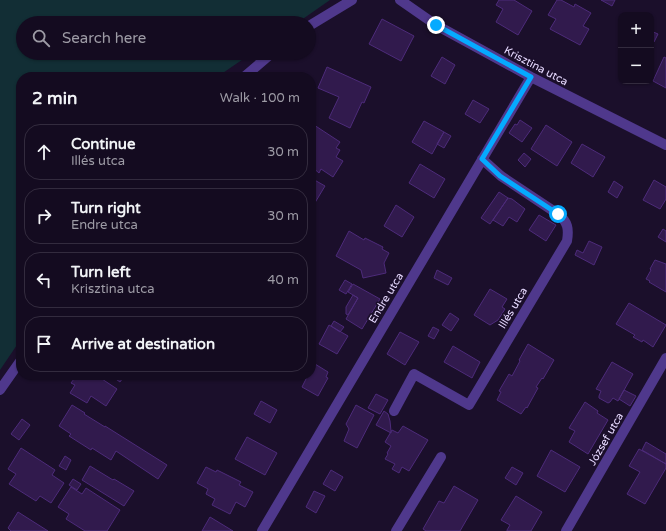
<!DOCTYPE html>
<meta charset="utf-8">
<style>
body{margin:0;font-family:"Varela Round",sans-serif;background:#1d1429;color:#f1f3f6}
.controls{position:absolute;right:12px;top:12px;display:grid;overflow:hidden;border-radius:8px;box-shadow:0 1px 3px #0004}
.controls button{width:36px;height:36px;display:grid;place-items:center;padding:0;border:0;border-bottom:1px solid #332b3e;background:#140b20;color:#f1f3f6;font:20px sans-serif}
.stop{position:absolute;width:12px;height:12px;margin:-9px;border:3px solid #05aaff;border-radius:50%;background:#fff}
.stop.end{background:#05aaff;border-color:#fff;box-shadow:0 1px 4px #0008}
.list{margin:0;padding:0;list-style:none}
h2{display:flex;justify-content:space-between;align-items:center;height:52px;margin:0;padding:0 16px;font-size:17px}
h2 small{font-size:13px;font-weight:400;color:#9d9ba5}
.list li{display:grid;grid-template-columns:26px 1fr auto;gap:12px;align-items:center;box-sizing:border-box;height:56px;margin:0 8px 8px;padding:0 8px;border:1px solid #332b3e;border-radius:16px}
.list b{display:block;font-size:15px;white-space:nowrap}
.list p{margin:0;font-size:13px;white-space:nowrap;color:#9d9ba5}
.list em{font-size:13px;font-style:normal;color:#9d9ba5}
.icon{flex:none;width:22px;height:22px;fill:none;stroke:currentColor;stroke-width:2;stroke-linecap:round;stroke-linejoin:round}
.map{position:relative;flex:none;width:666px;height:531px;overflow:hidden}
.search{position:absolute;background:#140b20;box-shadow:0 1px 3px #0004;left:16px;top:16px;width:300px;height:44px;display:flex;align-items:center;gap:10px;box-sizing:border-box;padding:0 14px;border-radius:22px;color:#9d9ba5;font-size:15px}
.panel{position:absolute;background:#140b20;box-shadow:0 1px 3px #0004;left:16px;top:72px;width:300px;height:308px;border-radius:16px}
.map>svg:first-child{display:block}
</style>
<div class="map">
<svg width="666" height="531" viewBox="0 0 666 531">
<rect width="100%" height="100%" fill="#1b0f2b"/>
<path fill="#122e35" d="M0,0H330L297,23H23V53H252L217,77H21V339L0,370Z"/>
<path fill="#311a4d" stroke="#4d2b7a" d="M499,0H514L532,11L518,35L496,22L503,9L496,5Z
M557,0H561L574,7L575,4L591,13L583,26L589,29L580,45L550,29L556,19L548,15Z
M601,0H615L612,6Z
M382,19L414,36L401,61L369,44Z
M651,31L658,34L654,42L651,41Z
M442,57L455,65L445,84L431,76Z
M664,57L666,58V88L653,81Z
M327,67L371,87L364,103L362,102L350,128L329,118L339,97L318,88Z
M473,100L489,109L480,123L465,114Z
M520,120L532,128L522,142L509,133L515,124L517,125Z
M424,121L444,132L432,154L412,142Z
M311,123L340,142L336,148L340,150L336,157L343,161L333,177L321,169L319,173L311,166Z
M546,125L572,142L557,166L531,149Z
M444,132L451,136L444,148L437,144Z
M582,144L605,157L593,177L571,163Z
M524,153L531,159L525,167L518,160Z
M420,164L445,179L434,198L409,183Z
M311,178L325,186L313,206L311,205Z
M654,180L666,187V199L660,209L643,200Z
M614,181L623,187L617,198L608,192Z
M499,192L508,198L490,224L481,218Z
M508,198L512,199L525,209L517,222L509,217L503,226L493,220Z
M396,205L414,217L402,237L384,226Z
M539,215L556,225L546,241L529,230Z
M663,229L666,231V242L658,237Z
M349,231L364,240L365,238L383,247L382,249L389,253L384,263L386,273L363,278L361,270L336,256Z
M589,241L602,247L594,265L575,255L577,250L583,253Z
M655,260L666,264V292L649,282L650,281L646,279L651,270L650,269Z
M437,270L452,278L448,285L434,278Z
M345,280L352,284L346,294L339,290Z
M353,284L380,299L362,329L346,319L358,298L348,292Z
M490,289L507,299L502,307L505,309L498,320L490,325L474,315Z
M353,295L358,298L348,315L346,314V307Z
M629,303L666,325L653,347L643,340L642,342L633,337L635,335L616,324Z
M450,313L459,319L451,331L442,325Z
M334,321L344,327L340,332L331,326Z
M329,325L348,336L337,354L319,344Z
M433,327L439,330L434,339L428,336Z
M400,332L419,342L405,365L387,354Z
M528,344L554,360L543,379L542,378L536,387L538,388L527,408L526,407L521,414L497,400L501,392L499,391L509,374L512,376L520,361L519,360Z
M453,346L480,362L472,378L444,362Z
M612,362L633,374L618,401L613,398L610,402L608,403L599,398V396L601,391L596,389Z
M315,364L328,372L326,377L328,378L318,396L302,387L308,375H311V370Z
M77,375H96L117,389L106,406L91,396L87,403L70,393L75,385L71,383Z
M110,375H125L120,382Z
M624,390L636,396L630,406L619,399Z
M376,394L388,400L380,414L368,408Z
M261,401L277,410L270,423L254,414Z
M585,402L598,411L597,413L608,420L588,454L569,442L575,431L569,428Z
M72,405L85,413L84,414L105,427V426L167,465L158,479L116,451L111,460L92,448L91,450L69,436L71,434L59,426Z
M356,405L374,415L357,448L344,441L349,429L346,424Z
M384,411L388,414L390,421L391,431V433L376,425Z
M22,419L30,425L19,440L11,434Z
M403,426L428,440L409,471L402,467L399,473L392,469L395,464L385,459L388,454L387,453L391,446L385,442L392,430L398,433Z
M247,437L277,453L265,475L235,459Z
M646,442L666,454V464L642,450Z
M21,448L55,470L52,475L64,483L51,503L40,496L36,501L9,484L16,474L8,469Z
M639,449L666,464V468L645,504L627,494L640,472L629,466Z
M551,450L580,467L565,492L537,476Z
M65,456L71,460L66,470L59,466Z
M90,466L113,480L114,479L134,491L124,506L82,480Z
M206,467L216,472L217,470L241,482L239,485L253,492L245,507L236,502L230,514L212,505L215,499L206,494L208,489L197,483Z
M512,467L523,473L516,485L505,478Z
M331,470L343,477L335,491L323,484Z
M73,479L81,484L77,490L69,485Z
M454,486L478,500L460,531H426L423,529L439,501L444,503Z
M71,487L82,494L86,488L120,510L107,531H85L66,519L69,514L58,507Z
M314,491L325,496L316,513L306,507Z
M516,496L542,512L531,531H507V530L510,525L501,520Z
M18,512L48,531H11L8,528Z
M210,517L233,531H202Z"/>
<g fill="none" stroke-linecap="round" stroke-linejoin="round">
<path stroke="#4f388c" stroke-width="10" d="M400,0L436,25L531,77L666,145
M394,411L414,374L469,405L567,241C569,229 568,222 558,214L501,176L482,159
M262,531L531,77
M396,531L441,457
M566,531L666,358"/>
<path stroke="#4f388c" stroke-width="10" d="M309,26L352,0
M244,77L272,53
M0,390L21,360"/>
</g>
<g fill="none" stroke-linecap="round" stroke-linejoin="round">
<path stroke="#05aaff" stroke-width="5" d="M436,25L531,77L482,159L500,176L558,214"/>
</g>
<g text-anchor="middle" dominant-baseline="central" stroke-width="3.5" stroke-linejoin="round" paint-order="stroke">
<g font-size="11" fill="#e6d9ff" stroke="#1b0f2b">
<text transform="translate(536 66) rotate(28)">Krisztina utca</text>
<text transform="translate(386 298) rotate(-59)">Endre utca</text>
<text transform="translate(513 308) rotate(-59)">Illés utca</text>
<text transform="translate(606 439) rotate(-60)">József utca</text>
</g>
</g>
</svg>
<div class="controls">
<button>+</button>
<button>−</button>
</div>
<div class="stop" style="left:558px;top:214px"></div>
<div class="stop end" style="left:436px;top:25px"></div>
<div class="search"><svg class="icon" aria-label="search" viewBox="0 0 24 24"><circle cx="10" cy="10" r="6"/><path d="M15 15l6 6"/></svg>Search here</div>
<section class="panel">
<h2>2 min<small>Walk · 100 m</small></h2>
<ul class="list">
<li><svg class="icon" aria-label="ahead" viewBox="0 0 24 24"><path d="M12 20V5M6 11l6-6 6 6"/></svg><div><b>Continue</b><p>Illés utca</p></div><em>30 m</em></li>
<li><svg class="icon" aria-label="right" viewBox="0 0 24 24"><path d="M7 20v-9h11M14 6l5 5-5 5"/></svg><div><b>Turn right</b><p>Endre utca</p></div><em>30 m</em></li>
<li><svg class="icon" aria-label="left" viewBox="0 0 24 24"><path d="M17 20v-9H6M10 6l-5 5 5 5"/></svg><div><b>Turn left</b><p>Krisztina utca</p></div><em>40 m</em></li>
<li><svg class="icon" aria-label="arrive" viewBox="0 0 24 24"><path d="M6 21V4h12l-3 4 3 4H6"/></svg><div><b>Arrive at destination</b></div></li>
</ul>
</section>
</div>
